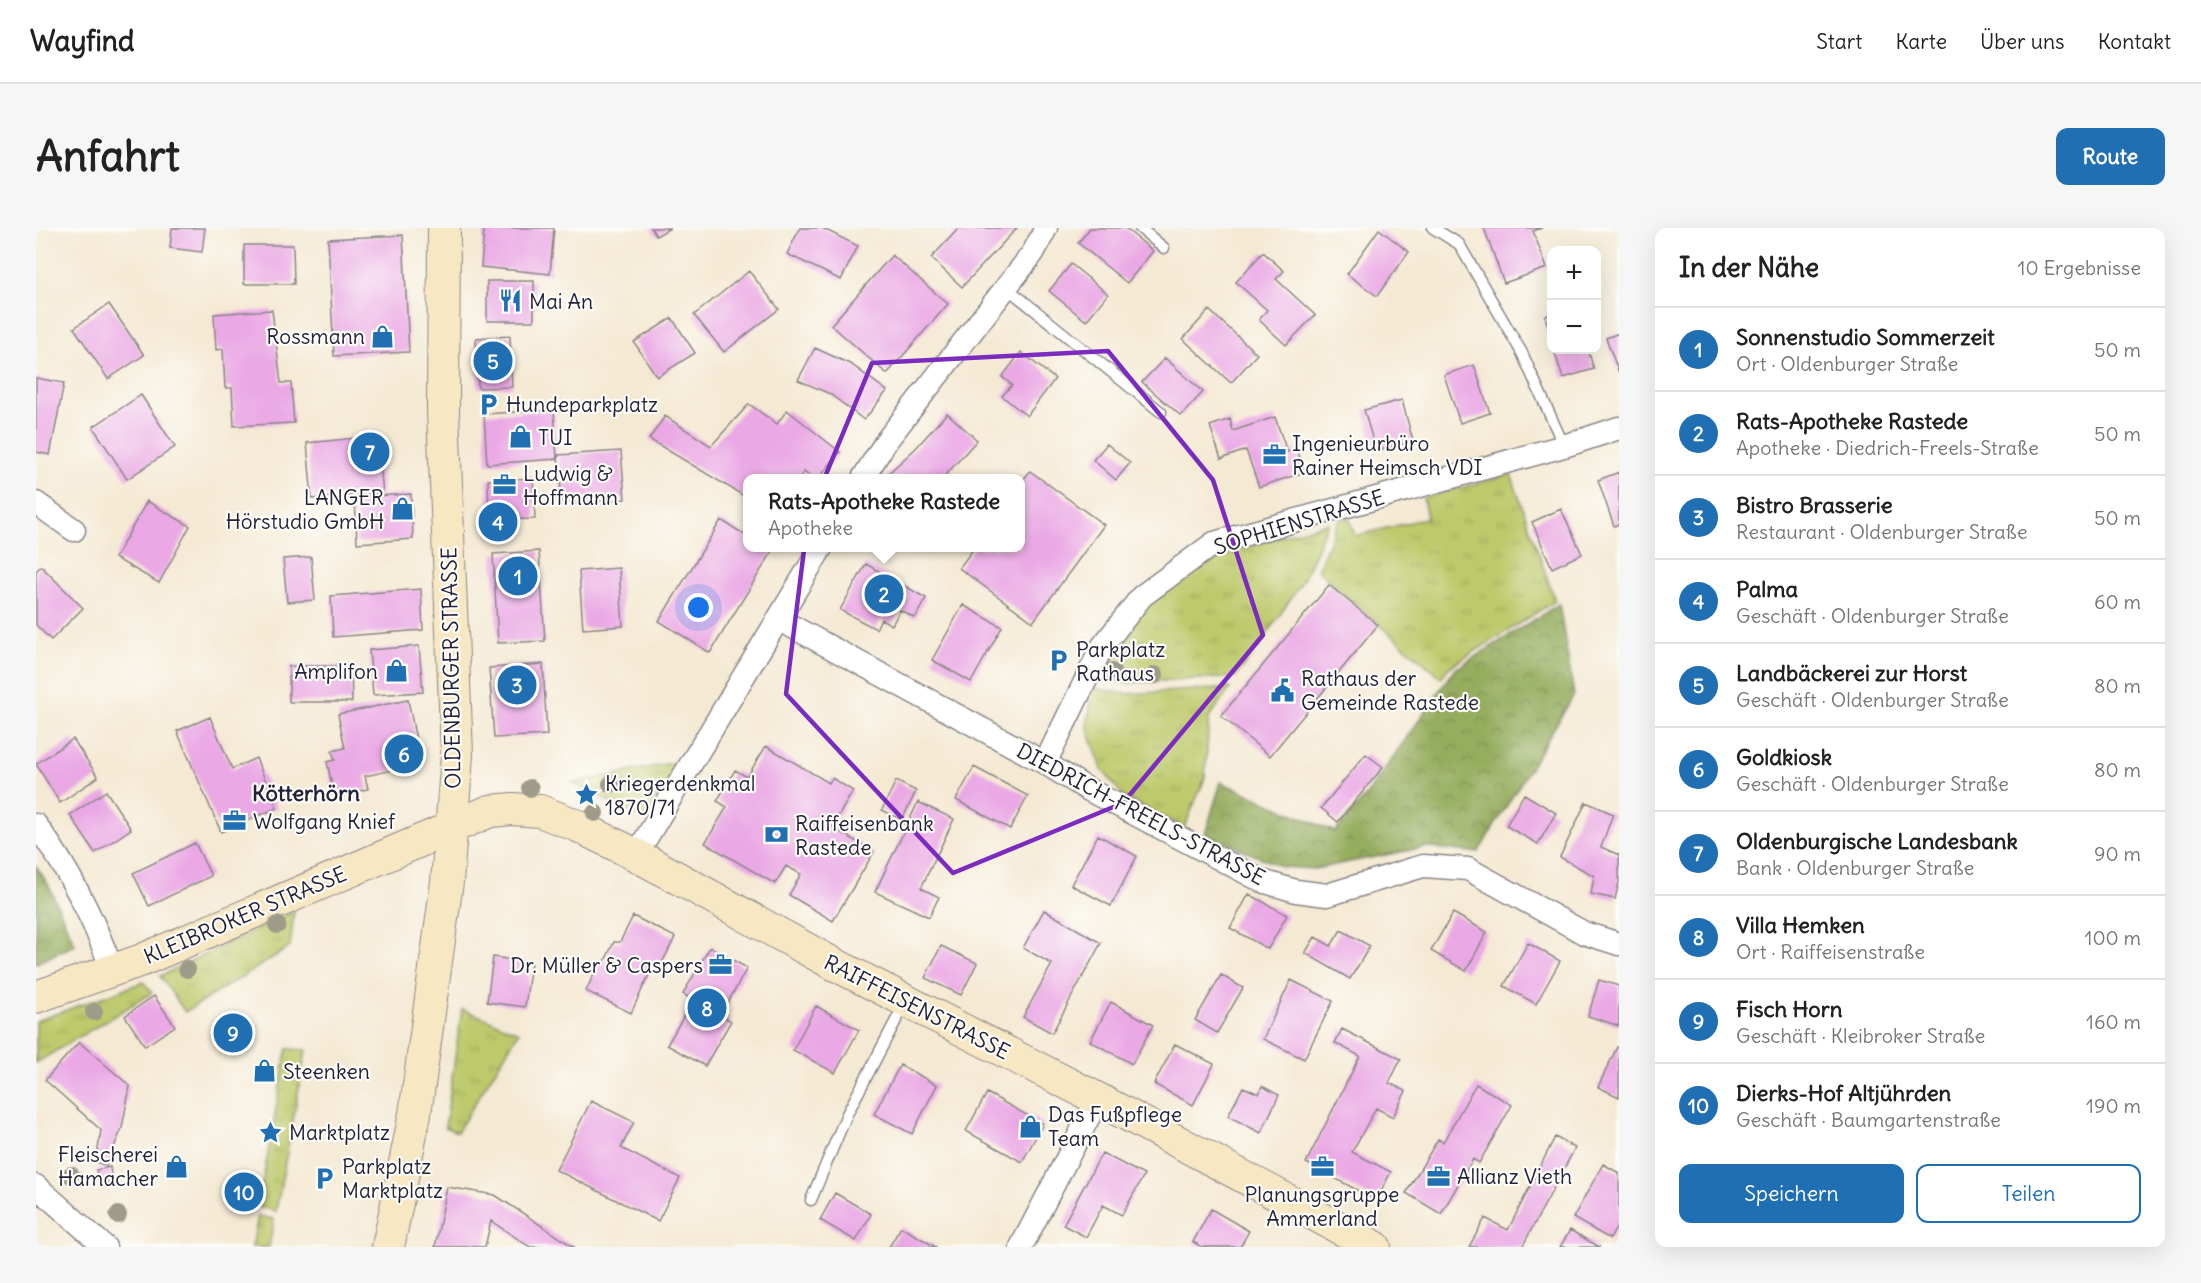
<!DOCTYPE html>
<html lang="de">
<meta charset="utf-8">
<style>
body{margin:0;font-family:Delius,sans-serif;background:#f6f6f6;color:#222}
.controls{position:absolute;right:18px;top:18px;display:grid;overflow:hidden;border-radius:12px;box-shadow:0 6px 24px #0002}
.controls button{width:54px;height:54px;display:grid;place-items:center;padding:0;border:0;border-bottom:2px solid #e0e0e0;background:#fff;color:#222;font:30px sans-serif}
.you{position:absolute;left:663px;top:380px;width:21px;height:21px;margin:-15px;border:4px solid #fff;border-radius:50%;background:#1a73e8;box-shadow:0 0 0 9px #1a73e833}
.badge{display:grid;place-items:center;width:39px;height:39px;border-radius:50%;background:#1f6fb2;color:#fff;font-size:20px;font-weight:700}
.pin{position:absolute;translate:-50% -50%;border:3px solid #fff;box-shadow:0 2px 6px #0006}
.popup{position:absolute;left:707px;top:246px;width:282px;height:78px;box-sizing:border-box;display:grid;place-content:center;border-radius:12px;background:#fff;filter:drop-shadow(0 2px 4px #0005);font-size:20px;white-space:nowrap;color:#767676}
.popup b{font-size:22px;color:#222}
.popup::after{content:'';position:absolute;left:50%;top:100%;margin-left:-12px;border:12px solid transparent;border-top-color:#fff}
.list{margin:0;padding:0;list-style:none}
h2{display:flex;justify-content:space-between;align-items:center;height:78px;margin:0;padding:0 24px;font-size:26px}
h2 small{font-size:20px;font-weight:400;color:#767676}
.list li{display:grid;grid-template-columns:39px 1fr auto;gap:18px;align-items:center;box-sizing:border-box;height:84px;padding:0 24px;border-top:2px solid #e0e0e0}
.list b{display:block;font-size:22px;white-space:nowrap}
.list p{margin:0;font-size:20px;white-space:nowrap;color:#767676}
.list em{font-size:20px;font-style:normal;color:#767676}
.actions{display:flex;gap:12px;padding:18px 24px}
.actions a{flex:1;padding:14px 0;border:2px solid #1f6fb2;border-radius:12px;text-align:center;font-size:21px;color:#1f6fb2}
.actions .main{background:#1f6fb2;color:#fff}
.map{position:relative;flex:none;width:1583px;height:1019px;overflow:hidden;border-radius:12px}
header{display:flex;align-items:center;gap:36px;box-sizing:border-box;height:84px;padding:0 30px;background:#fff;border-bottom:2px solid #e0e0e0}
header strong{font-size:28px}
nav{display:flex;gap:33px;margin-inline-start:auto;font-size:21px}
.intro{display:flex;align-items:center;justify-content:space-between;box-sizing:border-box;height:144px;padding:0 36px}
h1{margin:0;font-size:42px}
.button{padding:15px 27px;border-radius:12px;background:#1f6fb2;color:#fff;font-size:21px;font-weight:700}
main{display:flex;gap:36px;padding:0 36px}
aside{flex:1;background:#fff;border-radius:12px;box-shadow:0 6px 24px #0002}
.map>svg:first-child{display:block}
</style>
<header>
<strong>Wayfind</strong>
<nav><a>Start</a><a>Karte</a><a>Über uns</a><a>Kontakt</a></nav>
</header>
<div class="intro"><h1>Anfahrt</h1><a class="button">Route</a></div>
<main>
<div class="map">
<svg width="1583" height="1019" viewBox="0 0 1583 1019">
<defs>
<pattern id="grass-tufts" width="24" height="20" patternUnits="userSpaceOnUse" patternTransform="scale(1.5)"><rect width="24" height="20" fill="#bdc96b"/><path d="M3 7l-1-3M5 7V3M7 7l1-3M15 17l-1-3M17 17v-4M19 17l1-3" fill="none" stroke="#a2ac5e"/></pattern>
<pattern id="forest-crowns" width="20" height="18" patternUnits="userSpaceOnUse" patternTransform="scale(1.5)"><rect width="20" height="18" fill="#96ad5f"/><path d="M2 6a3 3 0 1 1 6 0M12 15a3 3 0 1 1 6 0" fill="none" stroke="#7a8c50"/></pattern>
</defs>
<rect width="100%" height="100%" fill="#fdfcf7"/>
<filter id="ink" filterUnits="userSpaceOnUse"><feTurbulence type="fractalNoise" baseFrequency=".0167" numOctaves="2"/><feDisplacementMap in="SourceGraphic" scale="12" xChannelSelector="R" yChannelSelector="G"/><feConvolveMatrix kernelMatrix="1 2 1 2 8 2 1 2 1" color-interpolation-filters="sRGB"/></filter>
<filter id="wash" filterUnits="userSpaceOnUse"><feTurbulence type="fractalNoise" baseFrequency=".008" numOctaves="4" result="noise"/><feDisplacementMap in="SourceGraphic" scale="24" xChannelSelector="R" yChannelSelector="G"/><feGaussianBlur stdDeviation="1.35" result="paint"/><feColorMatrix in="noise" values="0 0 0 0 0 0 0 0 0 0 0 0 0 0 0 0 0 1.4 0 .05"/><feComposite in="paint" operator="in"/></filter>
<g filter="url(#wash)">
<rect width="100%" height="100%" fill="#f4e9d3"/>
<path fill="url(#grass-tufts)" stroke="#707653" stroke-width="1.5" d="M1475,246L1519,373L1412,440L1405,450L1281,342L1302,293L1313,289L1319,308L1391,290L1387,270Z
M1292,295L1267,352L1224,417L1199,449L1090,455L1061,450C1071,432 1080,410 1094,395C1146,335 1219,315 1292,295Z
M1057,460L1090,466L1194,460L1173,490L1169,550L1148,600L1088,569L1066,541L1051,498Z
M645,533L609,592L537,555Z
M258,683L254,719L149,784L124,748Z
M108,754L116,765L0,835V793Z
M426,781L483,804L421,904L409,899Z
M251,821L270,822L240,983L222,979Z
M222,988L238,991L233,1019H216Z"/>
<path fill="url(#forest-crowns)" stroke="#5c684d" stroke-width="1.5" d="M1523,376L1538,467L1442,625L1390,619L1278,641L1247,639L1169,606L1185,554L1299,604L1329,569L1418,442Z
M0,638L12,656L39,717L0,735Z"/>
<g id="blocks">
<path fill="#eaa8e5" d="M136,0H169L166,24L134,20Z
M448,0H518L514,46L445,39Z
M615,0H634L620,8Z
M764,0H786L822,18L805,52L751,26Z
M923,0H981L926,59L895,30Z
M1054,0H1089L1117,23L1091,55L1042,15Z
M1448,0H1506L1497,3L1511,40L1468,55Z
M1343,1L1373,24L1341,68L1311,46Z
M367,7L373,124L298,128L292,11Z
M208,17H257L258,56H208Z
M1227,24L1248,43L1240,51L1279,87L1250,117L1223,92L1231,82L1200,54Z
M856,27L912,76L851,146L795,97Z
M1035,36L1072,66L1050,93L1013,63Z
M713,43L743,81L688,124L658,87Z
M451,53H498V93H451Z
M73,76L108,127L72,151L38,100Z
M236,82L245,155H255L258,195L198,198L196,160H189L187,121L180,122L178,86Z
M1173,82L1221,126L1195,155L1147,111Z
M1515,86V109L1509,88Z
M636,90L659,125L621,149L598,114Z
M1583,105V145L1570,110Z
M474,108L476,159L442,160L440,110Z
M779,120L816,137L851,163L828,192L794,166L762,152Z
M1518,122H1552L1558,141L1527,150Z
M985,124L1019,151L991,188L966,168L976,157L966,149Z
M1129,130L1167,164L1145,188L1106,154Z
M1438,137L1454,185L1424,195L1408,147Z
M0,150L28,155L14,227L0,224Z
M105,167L139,219L91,251L57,199Z
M1366,172L1377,213L1340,223L1328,182Z
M713,176L741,196L751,182L804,224L783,250H776L768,244L763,250H711V270L613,211L629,188L675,218Z
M518,182L521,231L451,236L448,186Z
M911,185L941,212L907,250H847L879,221Z
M1239,189L1251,224L1261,221L1269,244L1223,259L1210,222L1185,231L1174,198L1194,191L1197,203Z
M341,208L347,265L276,271L271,215Z
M1071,216L1094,235L1080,252L1057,232Z
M585,223L589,271L526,276L522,227Z
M994,243L1068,297L997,394L923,340L938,320H984V256Z
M1583,244V296L1578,298L1562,252Z
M497,250L499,291L453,292L452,252Z
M375,266L377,311L321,315L319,269Z
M111,273L154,298L123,355L79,330Z
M1525,281L1546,326L1516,340L1496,294Z
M685,292L711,308V320H729L736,324L674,425L623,393Z
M503,323L509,413L462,415L457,326Z
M275,329L279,372L251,374L247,331Z
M830,336L890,370L879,390L864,382L856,397L845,391L840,401L804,382Z
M5,338L47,380L15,412L0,397V343Z
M583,340L587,398L547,401L543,343Z
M1293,357L1342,397L1234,528L1185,488Z
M385,361L387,402L297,409L295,368Z
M927,377L966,399L935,454L896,432Z
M383,418L387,464L337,467L333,422Z
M507,436L511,507L458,510L453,440Z
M253,438H315L316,474H253Z
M372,472L385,536L329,548L332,561L298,568L291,534L299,532L296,523L309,520L302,486Z
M174,489L196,541L220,530L241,580L185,604L141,503Z
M37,511L62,549L24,575L0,536Z
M730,518L793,555L796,550L817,563L796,599L838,624L797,693L753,667L765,646L750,638L739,656L669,615L691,579L681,573L699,542L711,549Z
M1330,526L1347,539L1302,594L1285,580Z
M938,539L992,568L974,601L920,572Z
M860,553L880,563L866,592L846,582Z
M70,563L95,601L59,625L34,587Z
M1488,566L1520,585L1502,616L1470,598Z
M882,574L918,591L885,660L903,669L893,689L839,664Z
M1550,574L1577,586L1565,619L1583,627V654L1579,671L1555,666L1558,648L1524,629Z
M1062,607L1101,628L1075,678L1035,657Z
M159,615L175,648L113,678L97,645Z
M1213,666L1251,687L1232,721L1194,700Z
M1008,682L1065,715L1016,805L987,789L1016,736L987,720Z
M1417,685L1451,704L1430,743L1395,723Z
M597,688L639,709L625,737L619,734L595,785L550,763L563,735L567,737L578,714H584Z
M1305,702L1334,718L1314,751L1269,725L1279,709L1295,718Z
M1492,715L1524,733L1500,776L1468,758Z
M905,718L941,735L925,767L889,750Z
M674,719L711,740L685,787L695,793L669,838L631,817L657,772L647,766Z
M457,729L495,735L489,779L451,774Z
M1185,747L1207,760L1181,805L1159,792Z
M1255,752L1297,773L1268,831L1227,811Z
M1563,752L1583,758V798L1552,788Z
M118,768L139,798L109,818L89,788Z
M1075,774L1117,797L1096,836L1054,813Z
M780,778L823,802L799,845L757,822Z
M1306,801L1365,831L1353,855L1370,863L1357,889L1340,880L1316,924L1355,944L1340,972L1270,935L1324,828L1299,815Z
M43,814L94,858L86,900L70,938L60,934L65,902L9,852Z
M1139,816L1178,836L1157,877L1118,856Z
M1581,819L1583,820V869L1562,859Z
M864,837L901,857L876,906L838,886Z
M1440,856L1476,877L1443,935L1437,931L1405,986L1370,965L1402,911L1407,914Z
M1226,858L1243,867L1225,905L1192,888L1207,859L1223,866Z
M951,865L1007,896L986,934L930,903Z
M555,873L598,894L585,920L644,950L622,993L520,942Z
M1519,909L1539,920L1486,1019H1433L1449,990L1472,1002Z
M1066,925L1108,947L1086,987L1067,977L1050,1009L1027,997Z
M1567,936L1583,945V995L1574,1011L1537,990Z
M74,939L76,953L63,955L60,942Z
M411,959L459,967L538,1019H494L455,993L449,1019H399Z
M799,965L835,986L820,1013L784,992Z
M1175,981L1213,1003L1204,1019H1166L1157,1014Z
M865,999L900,1019H853Z
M1534,1002L1551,1012L1564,1019H1524Z"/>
</g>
</g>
<g filter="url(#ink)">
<use href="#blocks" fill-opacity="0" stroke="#8b8687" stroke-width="1.5"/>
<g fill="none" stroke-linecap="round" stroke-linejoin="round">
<defs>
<path id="lane" d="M1104,0L1128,20
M1397,0L1423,16L1486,125L1528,218
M970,59L1125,184
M775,972L811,886L868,777"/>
<path id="street" d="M827,250L851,212L997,25L1010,0
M0,275L38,302
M742,391L1009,535L1053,562L1226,653L1260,663L1291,667L1387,638L1432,641L1548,705L1583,716
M1009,535L1066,419L1106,368L1178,315L1528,218L1583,200
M0,597C32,640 58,692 76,742
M600,627L785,320
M0,958L69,1019
M985,1019L1062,871"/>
<path id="secondary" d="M0,769L106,732L454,583L477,581L504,583L542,598L600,627L794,734L1062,871L1339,1019
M352,1019L379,886L411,654L421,527L407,183L408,0"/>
</defs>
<use href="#lane" stroke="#8b8687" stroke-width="13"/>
<use href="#street" stroke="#8b8687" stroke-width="25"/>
<use href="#secondary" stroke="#8b8687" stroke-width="34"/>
<use href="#lane" stroke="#fff" stroke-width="10"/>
<use href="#street" stroke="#fff" stroke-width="22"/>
<use href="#secondary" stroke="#f7e8c3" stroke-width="32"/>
</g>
<g fill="#9e9b89">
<circle cx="1076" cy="444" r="9"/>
<circle cx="1119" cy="447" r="9"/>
<circle cx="575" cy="556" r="9"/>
<circle cx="494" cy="560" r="9"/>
<circle cx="559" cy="585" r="9"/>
<circle cx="241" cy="697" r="9"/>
<circle cx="151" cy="741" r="9"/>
<circle cx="58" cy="784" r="9"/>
<circle cx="35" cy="947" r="9"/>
<circle cx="82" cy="987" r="9"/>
</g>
</g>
<path fill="none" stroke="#7b2cbf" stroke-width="4.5" stroke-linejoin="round" d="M1072,123L1177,252L1227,407L1087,575L917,645L750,466L772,290L836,135Z"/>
<defs>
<symbol id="restaurant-bare" viewBox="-9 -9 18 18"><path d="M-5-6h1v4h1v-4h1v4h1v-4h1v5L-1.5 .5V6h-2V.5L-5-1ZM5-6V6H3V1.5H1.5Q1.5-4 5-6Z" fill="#1f6fb2" stroke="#fdfcf7" stroke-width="2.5" paint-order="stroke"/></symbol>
<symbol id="shop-bare" viewBox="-9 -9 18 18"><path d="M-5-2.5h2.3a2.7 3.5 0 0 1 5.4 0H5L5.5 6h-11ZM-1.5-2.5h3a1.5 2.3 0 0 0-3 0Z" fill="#1f6fb2" stroke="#fdfcf7" stroke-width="2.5" paint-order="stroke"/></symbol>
<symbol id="parking-bare" viewBox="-9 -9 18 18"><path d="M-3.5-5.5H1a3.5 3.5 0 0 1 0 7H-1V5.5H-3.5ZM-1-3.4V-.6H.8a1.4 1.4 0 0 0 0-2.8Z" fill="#1f6fb2" stroke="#fdfcf7" stroke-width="2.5" paint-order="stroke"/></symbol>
<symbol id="office-bare" viewBox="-9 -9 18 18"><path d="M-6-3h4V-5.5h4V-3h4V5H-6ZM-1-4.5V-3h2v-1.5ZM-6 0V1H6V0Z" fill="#1f6fb2" stroke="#fdfcf7" stroke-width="2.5" paint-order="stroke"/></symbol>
<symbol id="civic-bare" viewBox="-9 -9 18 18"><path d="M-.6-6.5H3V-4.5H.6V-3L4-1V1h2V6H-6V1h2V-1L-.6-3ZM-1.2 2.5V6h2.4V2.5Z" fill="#1f6fb2" stroke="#fdfcf7" stroke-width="2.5" paint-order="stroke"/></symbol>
<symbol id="sight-bare" viewBox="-9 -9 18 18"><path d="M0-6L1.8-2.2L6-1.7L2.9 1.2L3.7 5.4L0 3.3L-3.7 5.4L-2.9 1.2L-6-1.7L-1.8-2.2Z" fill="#1f6fb2" stroke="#fdfcf7" stroke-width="2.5" paint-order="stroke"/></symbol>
<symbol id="bank-bare" viewBox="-9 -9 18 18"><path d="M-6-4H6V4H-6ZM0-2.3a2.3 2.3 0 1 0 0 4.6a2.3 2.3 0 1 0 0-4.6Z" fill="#1f6fb2" stroke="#fdfcf7" stroke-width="2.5" paint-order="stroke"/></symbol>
</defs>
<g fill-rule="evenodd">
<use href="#restaurant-bare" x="458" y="56" width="33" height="33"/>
<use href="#shop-bare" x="330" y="92" width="33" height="33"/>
<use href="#parking-bare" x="436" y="160" width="33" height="33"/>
<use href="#shop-bare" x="468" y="192" width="33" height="33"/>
<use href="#office-bare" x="1222" y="210" width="33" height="33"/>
<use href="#office-bare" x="452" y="240" width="33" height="33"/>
<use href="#shop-bare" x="350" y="264" width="33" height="33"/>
<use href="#parking-bare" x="1006" y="416" width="33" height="33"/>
<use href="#shop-bare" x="344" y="426" width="33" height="33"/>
<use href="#civic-bare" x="1230" y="446" width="33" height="33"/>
<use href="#sight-bare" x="534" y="550" width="33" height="33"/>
<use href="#office-bare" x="182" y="576" width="33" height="33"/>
<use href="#bank-bare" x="724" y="590" width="33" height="33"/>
<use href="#office-bare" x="668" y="720" width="33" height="33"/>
<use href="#shop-bare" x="212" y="826" width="33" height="33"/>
<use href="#shop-bare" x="978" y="882" width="33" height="33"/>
<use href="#sight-bare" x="218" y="888" width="33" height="33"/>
<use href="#shop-bare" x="124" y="922" width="33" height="33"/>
<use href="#office-bare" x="1270" y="922" width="33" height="33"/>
<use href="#office-bare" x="1386" y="932" width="33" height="33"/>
<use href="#parking-bare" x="272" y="934" width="33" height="33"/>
</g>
<g text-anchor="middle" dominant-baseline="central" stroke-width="4.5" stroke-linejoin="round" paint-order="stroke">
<g font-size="21" fill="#22223b" stroke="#fdfcf7" text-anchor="start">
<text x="493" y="73">Mai An</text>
<text x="329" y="108" text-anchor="end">Rossmann</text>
<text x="470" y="176">Hundeparkplatz</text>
<text x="502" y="209">TUI</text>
<text x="1256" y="215">Ingenieurbüro<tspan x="1256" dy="24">Rainer Heimsch VDI</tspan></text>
<text x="487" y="245">Ludwig &amp;<tspan x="487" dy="24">Hoffmann</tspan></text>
<text x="348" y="269" text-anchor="end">LANGER<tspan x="348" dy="24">Hörstudio GmbH</tspan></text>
<text x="1040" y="421">Parkplatz<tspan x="1040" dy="24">Rathaus</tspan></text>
<text x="342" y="443" text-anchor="end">Amplifon</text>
<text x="1265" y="450">Rathaus der<tspan x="1265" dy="24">Gemeinde Rastede</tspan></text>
<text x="569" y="555">Kriegerdenkmal<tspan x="569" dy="24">1870/71</tspan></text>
<text x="217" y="593">Wolfgang Knief</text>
<text x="759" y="595">Raiffeisenbank<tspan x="759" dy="24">Rastede</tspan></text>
<text x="667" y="737" text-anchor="end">Dr. Müller &amp; Caspers</text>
<text x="247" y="843">Steenken</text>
<text x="1012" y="886">Das Fußpflege<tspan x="1012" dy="24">Team</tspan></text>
<text x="253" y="904">Marktplatz</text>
<text x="122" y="926" text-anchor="end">Fleischerei<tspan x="122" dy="24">Hamacher</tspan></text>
<text x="306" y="938">Parkplatz<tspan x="306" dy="24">Marktplatz</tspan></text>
<text x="1421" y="948">Allianz Vieth</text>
<text x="1286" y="966" text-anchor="middle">Planungsgruppe<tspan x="1286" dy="24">Ammerland</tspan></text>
</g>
<g font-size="21" fill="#22223b" stroke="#fdfcf7">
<text transform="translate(1263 294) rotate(-17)">SOPHIENSTRASSE</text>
<text transform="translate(415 440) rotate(-91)">OLDENBURGER STRASSE</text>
<text transform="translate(1105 586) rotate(28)">DIEDRICH-FREELS-STRASSE</text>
<text transform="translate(209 687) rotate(-23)">KLEIBROKER STRASSE</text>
<text transform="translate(881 779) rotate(27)">RAIFFEISENSTRASSE</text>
</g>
<g font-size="22" font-weight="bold" fill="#22223b" stroke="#fdfcf7">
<text x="270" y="565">Kötterhörn</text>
</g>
</g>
</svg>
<div class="controls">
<button>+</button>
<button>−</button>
</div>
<div class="you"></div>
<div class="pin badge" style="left:482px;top:348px">1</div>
<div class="pin badge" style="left:848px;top:366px">2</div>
<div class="popup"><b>Rats-Apotheke Rastede</b>Apotheke</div>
<div class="pin badge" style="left:481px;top:457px">3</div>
<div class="pin badge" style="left:462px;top:294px">4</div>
<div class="pin badge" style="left:457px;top:133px">5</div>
<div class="pin badge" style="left:368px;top:526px">6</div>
<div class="pin badge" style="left:334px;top:224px">7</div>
<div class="pin badge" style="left:671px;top:780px">8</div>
<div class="pin badge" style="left:197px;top:805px">9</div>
<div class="pin badge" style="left:208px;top:964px">10</div>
</div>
<aside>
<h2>In der Nähe<small>10 Ergebnisse</small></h2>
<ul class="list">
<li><span class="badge">1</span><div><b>Sonnenstudio Sommerzeit</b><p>Ort · Oldenburger Straße</p></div><em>50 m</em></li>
<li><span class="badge">2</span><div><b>Rats-Apotheke Rastede</b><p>Apotheke · Diedrich-Freels-Straße</p></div><em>50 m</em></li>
<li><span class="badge">3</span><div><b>Bistro Brasserie</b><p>Restaurant · Oldenburger Straße</p></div><em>50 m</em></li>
<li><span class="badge">4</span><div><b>Palma</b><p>Geschäft · Oldenburger Straße</p></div><em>60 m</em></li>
<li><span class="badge">5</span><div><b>Landbäckerei zur Horst</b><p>Geschäft · Oldenburger Straße</p></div><em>80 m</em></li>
<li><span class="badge">6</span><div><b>Goldkiosk</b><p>Geschäft · Oldenburger Straße</p></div><em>80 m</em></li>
<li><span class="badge">7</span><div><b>Oldenburgische Landesbank</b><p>Bank · Oldenburger Straße</p></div><em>90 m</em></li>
<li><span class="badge">8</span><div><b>Villa Hemken</b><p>Ort · Raiffeisenstraße</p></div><em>100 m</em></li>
<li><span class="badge">9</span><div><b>Fisch Horn</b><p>Geschäft · Kleibroker Straße</p></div><em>160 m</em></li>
<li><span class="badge">10</span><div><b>Dierks-Hof Altjührden</b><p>Geschäft · Baumgartenstraße</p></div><em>190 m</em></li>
</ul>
<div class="actions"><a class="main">Speichern</a><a>Teilen</a></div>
</aside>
</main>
